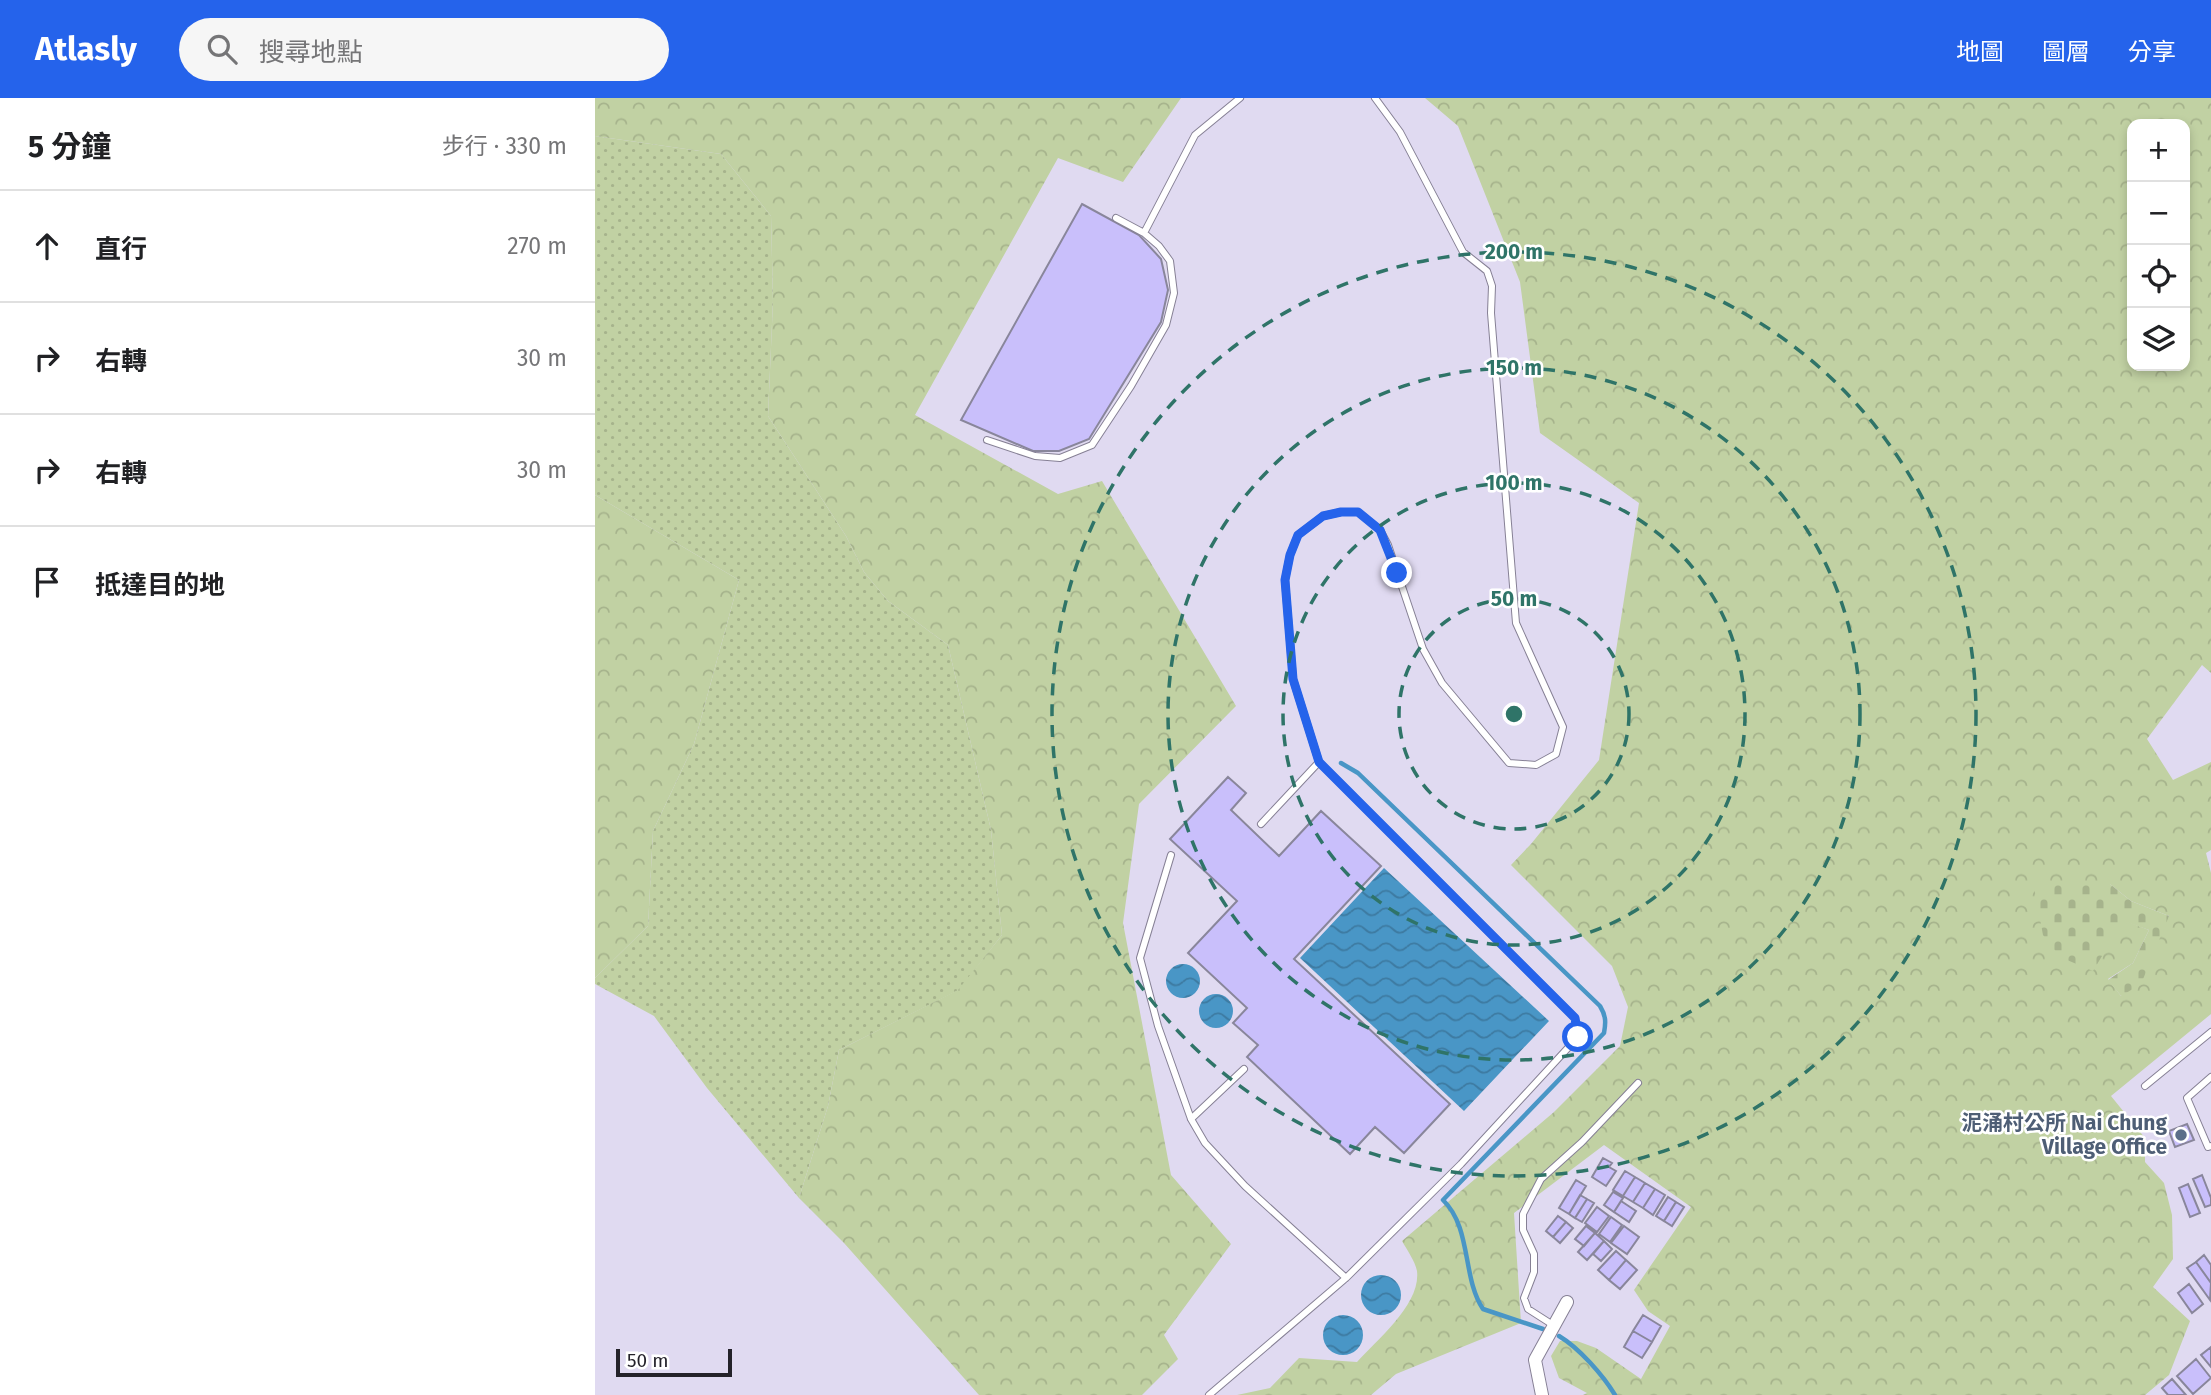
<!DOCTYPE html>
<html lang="zh-TW">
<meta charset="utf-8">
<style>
body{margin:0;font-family:"Fira Sans","Noto Sans TC",sans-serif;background:#f6f6f6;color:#202124}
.controls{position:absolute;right:21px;top:21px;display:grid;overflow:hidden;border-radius:14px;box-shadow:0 4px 10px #0003}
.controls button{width:63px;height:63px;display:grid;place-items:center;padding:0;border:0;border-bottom:2px solid #e0e0e0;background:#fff;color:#202124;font:35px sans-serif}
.scale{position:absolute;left:21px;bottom:18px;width:116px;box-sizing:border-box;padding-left:7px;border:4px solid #24222a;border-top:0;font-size:19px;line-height:24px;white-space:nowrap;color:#24222a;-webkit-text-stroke:5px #fff;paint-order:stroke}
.stop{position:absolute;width:21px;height:21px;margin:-16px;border:5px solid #2563eb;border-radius:50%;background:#fff}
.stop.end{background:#2563eb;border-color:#fff;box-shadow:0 2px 7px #0008}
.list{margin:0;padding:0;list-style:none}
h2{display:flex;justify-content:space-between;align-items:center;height:91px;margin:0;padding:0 28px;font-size:30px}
h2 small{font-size:23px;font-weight:400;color:#757577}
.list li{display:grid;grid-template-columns:46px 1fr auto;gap:21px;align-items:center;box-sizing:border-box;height:112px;padding:0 28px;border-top:2px solid #e0e0e0}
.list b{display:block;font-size:26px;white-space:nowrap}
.list em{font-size:23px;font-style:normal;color:#757577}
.icon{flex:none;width:38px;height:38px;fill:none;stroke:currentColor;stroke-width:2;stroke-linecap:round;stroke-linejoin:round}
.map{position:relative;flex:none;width:1616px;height:1297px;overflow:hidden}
header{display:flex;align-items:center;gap:42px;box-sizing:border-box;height:98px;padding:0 35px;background:#2563eb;color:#fff}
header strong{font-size:33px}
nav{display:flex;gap:38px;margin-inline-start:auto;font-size:24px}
.search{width:490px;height:63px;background:#f6f6f6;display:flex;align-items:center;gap:18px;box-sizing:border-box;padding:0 24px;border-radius:38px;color:#757577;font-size:26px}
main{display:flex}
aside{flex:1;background:#fff}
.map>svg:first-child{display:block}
</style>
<header>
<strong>Atlasly</strong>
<div class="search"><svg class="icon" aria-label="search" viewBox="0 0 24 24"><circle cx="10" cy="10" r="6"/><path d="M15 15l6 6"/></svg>搜尋地點</div>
<nav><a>地圖</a><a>圖層</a><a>分享</a></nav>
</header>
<main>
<aside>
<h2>5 分鐘<small>步行 · 330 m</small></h2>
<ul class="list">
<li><svg class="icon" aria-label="ahead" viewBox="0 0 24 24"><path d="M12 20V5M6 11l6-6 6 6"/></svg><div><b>直行</b></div><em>270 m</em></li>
<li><svg class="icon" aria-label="right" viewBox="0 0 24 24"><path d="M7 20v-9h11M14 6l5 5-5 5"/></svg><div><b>右轉</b></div><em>30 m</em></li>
<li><svg class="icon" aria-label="right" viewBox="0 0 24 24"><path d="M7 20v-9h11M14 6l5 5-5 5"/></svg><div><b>右轉</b></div><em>30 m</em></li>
<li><svg class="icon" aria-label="arrive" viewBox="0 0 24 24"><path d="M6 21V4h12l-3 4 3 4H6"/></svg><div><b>抵達目的地</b></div></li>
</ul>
</aside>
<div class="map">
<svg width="1616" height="1297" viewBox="0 0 1616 1297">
<defs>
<pattern id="grass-dots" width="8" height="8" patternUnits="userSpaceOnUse" patternTransform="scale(1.75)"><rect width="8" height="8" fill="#c1d1a3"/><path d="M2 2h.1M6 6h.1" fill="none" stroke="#a6b38c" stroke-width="1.8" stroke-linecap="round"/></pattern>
<pattern id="forest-crowns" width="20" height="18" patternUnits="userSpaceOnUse" patternTransform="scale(1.75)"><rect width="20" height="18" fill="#c1d1a3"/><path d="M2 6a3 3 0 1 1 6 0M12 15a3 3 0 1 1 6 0" fill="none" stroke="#a6b38c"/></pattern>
<pattern id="cemetery-stones" width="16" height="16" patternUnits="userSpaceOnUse" patternTransform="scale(1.75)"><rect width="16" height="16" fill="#c1d1a3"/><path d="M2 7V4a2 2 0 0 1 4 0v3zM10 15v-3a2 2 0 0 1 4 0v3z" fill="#a6b38c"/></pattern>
<pattern id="water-waves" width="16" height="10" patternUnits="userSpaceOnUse" patternTransform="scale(1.75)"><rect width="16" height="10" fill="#4996c6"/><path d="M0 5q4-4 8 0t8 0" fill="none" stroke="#3d7aa1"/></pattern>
</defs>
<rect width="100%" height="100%" fill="#e0daf1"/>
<path fill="url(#grass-dots)" d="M0,38L126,56L176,118L178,203L173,318L251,438L269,474L293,503L353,547L396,732L407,837L364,892L244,952L233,1008L204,1100L112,990L59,918L0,886V880L53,828L58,733L99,646L144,482L0,397Z"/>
<path fill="url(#forest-crowns)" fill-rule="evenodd" d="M0,0H586L528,84L463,60L320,317L463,396L507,383L641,608L544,706L528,825L576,1077L636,1146L569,1237L583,1261L547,1297H384L249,1145L204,1100L233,1008L244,952L363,892L407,837L396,732L353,547L293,503L269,474L251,438L173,318L178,203L176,118L126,56L0,38Z
M830,0H1616V575L1607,567L1552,641L1578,682L1616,664V752L1611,755L1616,775V916L1516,998L1550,1040V1064L1569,1085L1577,1117L1578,1161L1558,1189L1595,1223L1574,1277L1550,1297H988L992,1295L964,1280L956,1258L965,1243H982L1001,1250L1046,1281L1075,1228L1053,1213L1039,1192L1096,1109L1009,1047L919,1115L926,1225L801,1276L776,1297H642L675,1290L704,1260L762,1264C783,1241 826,1206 822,1173C820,1163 812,1152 807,1143L959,1014L1025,948L1033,909L1017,868L916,767L936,746L1004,662L1044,405L945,335L925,184L863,28ZM1537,26H1590V268H1537ZM1515,786L1536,803L1574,818L1526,898L1513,881L1538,865L1554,832L1528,822Z
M0,397L144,482L99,646L58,733L53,828L0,880Z"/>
<path fill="url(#cemetery-stones)" d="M1438,784L1515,786L1536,803L1574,818L1546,886L1526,898L1513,882L1538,865L1554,832L1528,823L1498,873L1465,859L1448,837Z"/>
<path fill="url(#water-waves)" d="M789,770L954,923L869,1013L705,860Z
M571 883a17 17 0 1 1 34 0a17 17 0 1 1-34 0Z
M604 913a17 17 0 1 1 34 0a17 17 0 1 1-34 0Z
M766 1197a20 20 0 1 1 40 0a20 20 0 1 1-40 0Z
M728 1237a20 20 0 1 1 40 0a20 20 0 1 1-40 0Z"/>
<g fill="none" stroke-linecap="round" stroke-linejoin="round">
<path stroke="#4996c6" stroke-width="4.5" d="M746,665L763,675L1005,908C1011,918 1011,924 1009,935L848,1102C877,1130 867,1180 888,1211L948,1231
M964,1238C984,1250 1008,1277 1020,1297"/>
</g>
<path fill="#c9bffb" stroke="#89869b" stroke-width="2" d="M487,106L544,137L566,161L573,192L566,224L494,341L464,353H438L366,322Z
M633,679L651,695L636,712L684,758L726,713L786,768L699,861L855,1006L809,1055L780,1029L755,1056L652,959L663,947L638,925L652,910L593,855L642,803L575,741Z
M1592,1026L1599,1042L1580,1049L1574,1033Z
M1008,1060L1017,1065L1014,1069L1021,1073L1011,1088L997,1079Z
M1030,1073L1040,1079L1028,1098L1018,1092Z
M1607,1077L1616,1100V1107L1610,1109L1598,1081Z
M1040,1079L1050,1085L1038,1104L1028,1098Z
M981,1082L991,1088L974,1116L964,1110Z
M1050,1085L1060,1091L1048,1110L1038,1104Z
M1593,1086L1605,1115L1595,1119L1584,1090Z
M1060,1091L1070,1097L1058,1117L1048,1110Z
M1018,1094L1028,1100L1019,1114L1009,1107Z
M985,1097L992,1101L980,1120L974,1116Z
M1073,1099L1081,1104L1069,1123L1061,1118Z
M992,1101L999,1105L987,1124L980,1120Z
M1026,1103L1041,1113L1034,1124L1019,1114Z
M1081,1104L1089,1109L1077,1128L1069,1123Z
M1002,1109L1014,1118L1002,1134L990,1125Z
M963,1118L971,1124L958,1139L951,1133Z
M1016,1119L1027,1127L1015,1144L1004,1136Z
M971,1124L978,1130L965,1145L958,1139Z
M991,1128L1000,1135L989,1148L980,1141Z
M1029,1128L1044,1139L1032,1156L1016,1145Z
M1000,1135L1009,1143L992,1162L983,1154Z
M1009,1143L1017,1151L1006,1163L998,1156Z
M1021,1153L1031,1162L1014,1182L1003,1172Z
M1609,1157L1616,1167V1185L1601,1164Z
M1031,1162L1042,1172L1025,1191L1014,1182Z
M1601,1164L1616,1185L1615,1202L1592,1170Z
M1594,1186L1608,1206L1597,1215L1583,1195Z
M1048,1217L1066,1228L1057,1244L1038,1233Z
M1038,1233L1057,1244L1047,1260L1029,1249Z
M1616,1249V1269L1606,1257Z
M1601,1261L1616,1280L1598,1296L1582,1278Z
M1577,1281L1591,1297H1573L1567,1290Z"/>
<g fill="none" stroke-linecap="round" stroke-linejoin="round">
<defs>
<path id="service" d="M521,120L549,135
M392,342L440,358L465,360L497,347L536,288L571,227L579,195L575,163L564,148L549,135L600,37L645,0
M666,726L724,664
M576,757L545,860L563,928L596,1021L610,1045L650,1088L751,1180
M1616,979L1592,1000L1613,1049L1616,1048
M1550,988L1616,934
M596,1021L649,971
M958,1227L933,1211L929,1200L939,1174V1156L928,1132V1116L946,1081L987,1044L1043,985
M614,1297L751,1180L866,1066L983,939L980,920L724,664L698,581L690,482L695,457L703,437L728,418L746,414H763L785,432L793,447L828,551L847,585L914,665L941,667L961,656L968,629L921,525L896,215L897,188L892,173L868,154L805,34L780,0"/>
<path id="minor" d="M947,1297L940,1262L972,1204"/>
</defs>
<use href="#service" stroke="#868095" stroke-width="8"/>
<use href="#minor" stroke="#868095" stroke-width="14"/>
<use href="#service" stroke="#fff" stroke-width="6"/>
<use href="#minor" stroke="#fff" stroke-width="12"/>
</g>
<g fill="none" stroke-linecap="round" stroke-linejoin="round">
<path stroke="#2563eb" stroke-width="9" d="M802,475L785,432L763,414H746L728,418L703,437L695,457L690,482L698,581L724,664L980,920L983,939"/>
</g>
<g fill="none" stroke="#2f7468" stroke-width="3.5" stroke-dasharray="12 9">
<circle cx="919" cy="616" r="115"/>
<circle cx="919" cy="616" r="231"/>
<circle cx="919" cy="616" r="346"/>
<circle cx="919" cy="616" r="462"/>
</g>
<circle fill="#5c6f8a" stroke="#fff" stroke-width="2.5" cx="1586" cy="1037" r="7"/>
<g text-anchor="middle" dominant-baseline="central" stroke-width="5" stroke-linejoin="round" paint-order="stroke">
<g font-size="21" font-weight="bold" fill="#4e5e75" stroke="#fff" text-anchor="end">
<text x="1572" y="1025">泥涌村公所 Nai Chung<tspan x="1572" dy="24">Village Office</tspan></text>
</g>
</g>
<circle cx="919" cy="616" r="10" fill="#2f7468" stroke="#fff" stroke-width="3.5"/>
<g font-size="21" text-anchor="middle" font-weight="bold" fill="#2f7468" stroke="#fff" stroke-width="5" stroke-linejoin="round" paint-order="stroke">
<text x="919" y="161">200 m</text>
<text x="919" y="277">150 m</text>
<text x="919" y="392">100 m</text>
<text x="919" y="508">50 m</text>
</g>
</svg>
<div class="controls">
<button>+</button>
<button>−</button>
<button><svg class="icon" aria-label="locate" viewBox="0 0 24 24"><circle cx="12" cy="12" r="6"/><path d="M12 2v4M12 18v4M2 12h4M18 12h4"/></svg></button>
<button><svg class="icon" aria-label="layers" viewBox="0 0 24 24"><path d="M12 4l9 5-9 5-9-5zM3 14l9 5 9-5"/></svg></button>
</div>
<div class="scale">50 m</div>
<div class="stop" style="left:983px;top:939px"></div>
<div class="stop end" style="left:802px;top:475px"></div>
</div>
</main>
